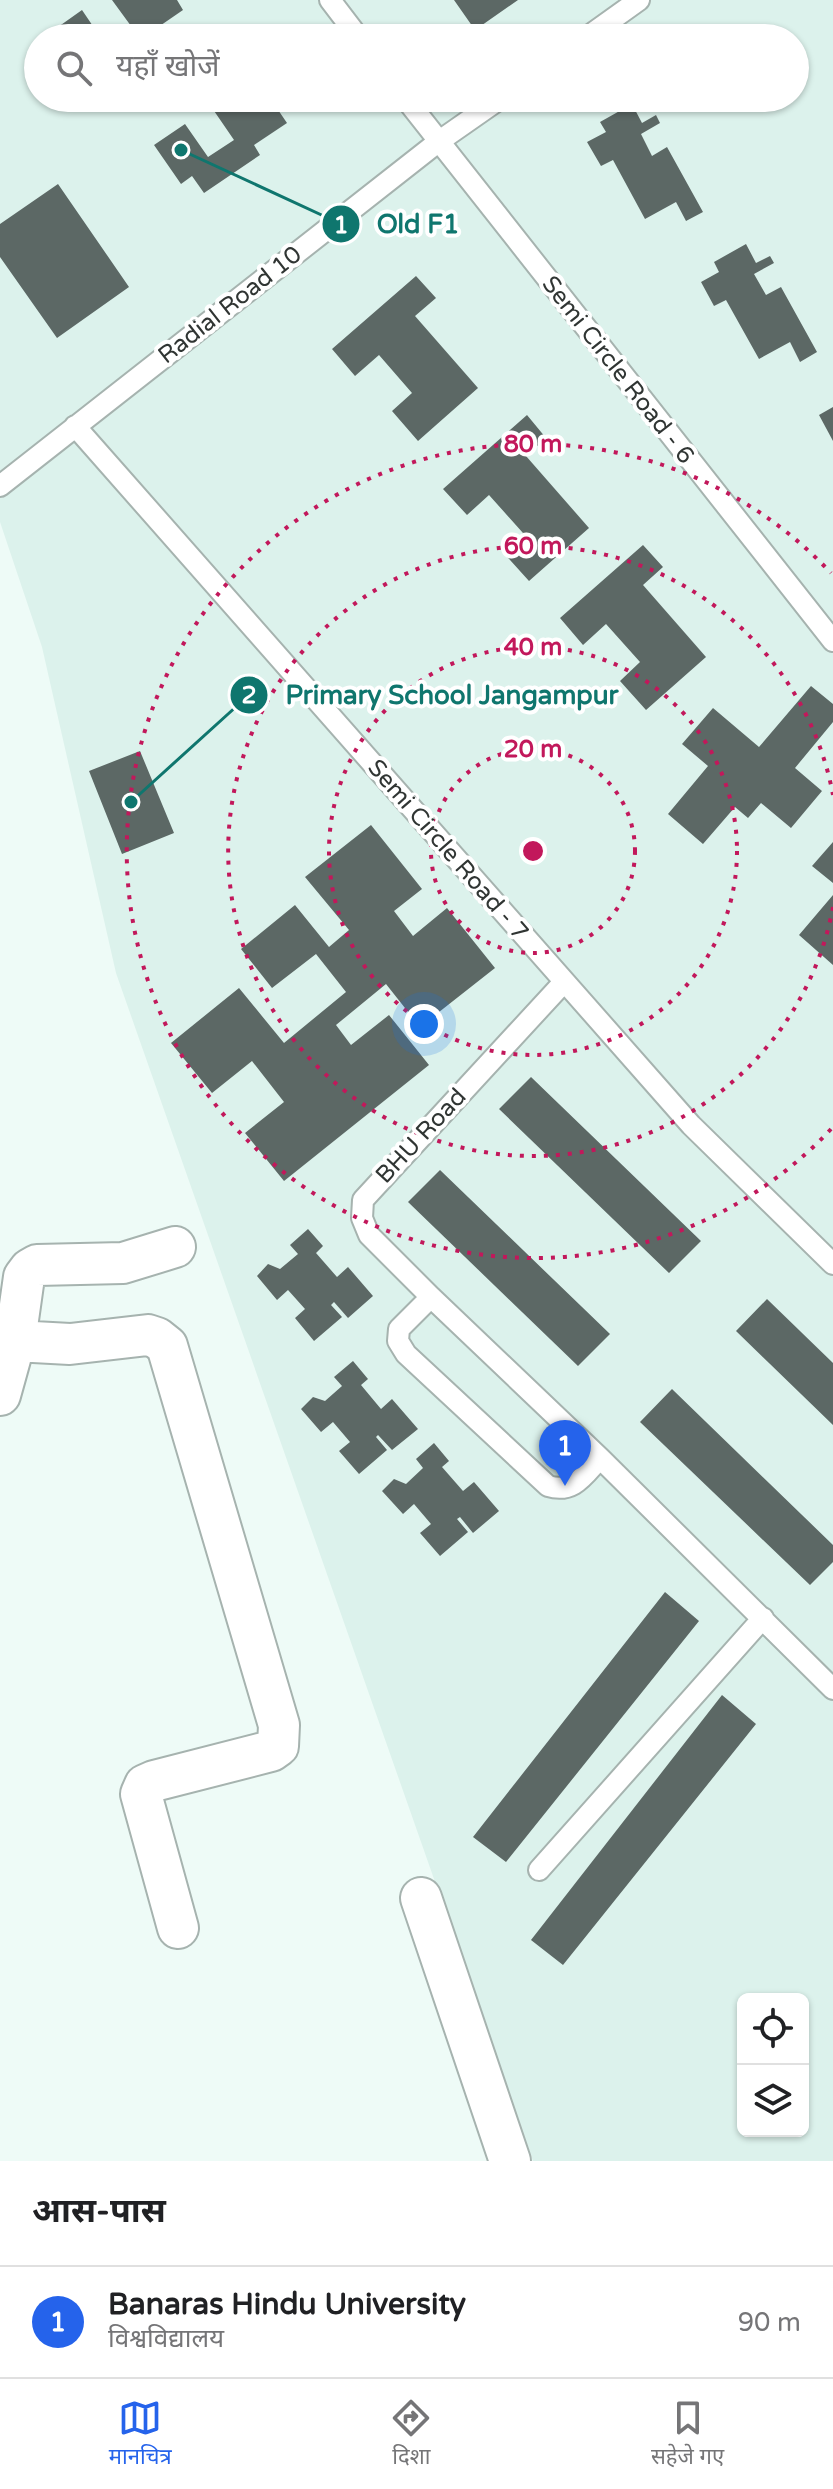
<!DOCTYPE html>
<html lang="hi">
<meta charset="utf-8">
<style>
body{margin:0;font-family:"Varela Round","Noto Sans Devanagari",sans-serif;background:#f6f6f6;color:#202124}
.controls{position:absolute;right:24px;bottom:24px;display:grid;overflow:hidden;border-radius:12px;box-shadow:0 2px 6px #0004}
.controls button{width:72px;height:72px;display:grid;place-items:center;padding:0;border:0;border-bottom:2px solid #e0e0e0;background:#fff;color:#202124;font:40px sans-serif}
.you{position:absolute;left:424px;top:1024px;width:28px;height:28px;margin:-20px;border:6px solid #fff;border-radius:50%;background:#1a73e8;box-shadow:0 0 0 12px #1a73e833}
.badge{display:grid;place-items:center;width:52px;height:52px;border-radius:50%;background:#2563eb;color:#fff;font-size:26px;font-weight:700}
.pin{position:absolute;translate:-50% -66px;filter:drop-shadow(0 2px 4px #0008)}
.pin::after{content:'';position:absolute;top:42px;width:28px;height:24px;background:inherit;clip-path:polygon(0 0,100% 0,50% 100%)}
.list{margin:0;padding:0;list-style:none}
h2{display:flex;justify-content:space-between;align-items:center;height:104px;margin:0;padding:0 32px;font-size:34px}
h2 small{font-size:26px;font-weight:400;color:#757577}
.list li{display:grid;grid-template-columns:52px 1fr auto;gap:24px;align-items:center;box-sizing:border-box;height:112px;padding:0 32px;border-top:2px solid #e0e0e0}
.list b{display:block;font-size:30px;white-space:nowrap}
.list p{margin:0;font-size:26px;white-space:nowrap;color:#757577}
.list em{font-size:26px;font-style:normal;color:#757577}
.icon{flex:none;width:44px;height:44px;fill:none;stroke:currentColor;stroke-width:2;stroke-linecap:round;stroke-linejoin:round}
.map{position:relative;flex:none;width:833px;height:2161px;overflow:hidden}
.search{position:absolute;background:#fff;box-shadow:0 2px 6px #0004;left:24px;right:24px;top:24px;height:88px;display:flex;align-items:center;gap:20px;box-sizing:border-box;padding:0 28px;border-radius:44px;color:#757577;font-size:30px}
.sheet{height:216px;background:#fff}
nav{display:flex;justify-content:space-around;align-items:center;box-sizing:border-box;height:112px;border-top:2px solid #e0e0e0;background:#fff;font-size:22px;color:#757577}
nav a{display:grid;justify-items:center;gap:4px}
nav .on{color:#2563eb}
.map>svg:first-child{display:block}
</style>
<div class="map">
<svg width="833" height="2161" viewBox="0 0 833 2161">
<rect width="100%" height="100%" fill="#eefbf7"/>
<path fill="#dcf2ec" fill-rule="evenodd" d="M0,0H833V2161H533L116,973L42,647L0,522ZM38,38H795V98H38ZM743,1999H803V2131H743Z"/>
<path fill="#5c6865" d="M112,0H177L183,10L151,32L155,38H114L131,26Z
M454,0H518L475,30Z
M82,10L101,38H56L51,32Z
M220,98H270L287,123L254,145L260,155L204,193L192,176L181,184L154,145L185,124L208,157L234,140L210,105Z
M632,104L642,123L656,115L660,123L641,134L652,156L667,147L703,212L686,221L676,202L645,219L613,160L601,166L587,142L606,132L600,122Z
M58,184L129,287L57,338L0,257V224Z
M746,244L756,263L770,256L774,263L754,274L766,295L781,287L817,352L800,362L790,342L759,359L726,300L714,306L701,282L719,272L714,262Z
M416,276L436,298L415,316L478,388L418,441L392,411L412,393L379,355L355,376L332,349Z
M833,407V441L819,415Z
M527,415L546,438L526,456L589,528L529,581L502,551L523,533L489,495L467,515L443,489Z
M643,545L663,567L643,585L706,657L646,710L620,681L640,662L606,624L583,645L560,618Z
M811,686L833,704V722L795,768L822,791L791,828L761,803L748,818L735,807L703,844L668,814L708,766L682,744L713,708L759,747Z
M140,751L174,833L122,854L89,771Z
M371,825L422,889L394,911L413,936L447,908L495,968L420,1027L386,984L336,1025L351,1045L389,1015L429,1065L284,1181L245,1133L284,1102L252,1061L212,1093L171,1043L239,988L284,1043L346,992L316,954L272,988L241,949L295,905L329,947L349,930L305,877Z
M833,842V883L812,866Z
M833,895V965L799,935Z
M531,1077L701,1241L669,1273L499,1109Z
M440,1170L610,1334L578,1366L408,1202Z
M308,1229L323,1246L316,1253L337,1277L348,1267L373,1296L348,1318L334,1302L331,1305L342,1317L314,1341L295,1318L305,1309L288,1290L277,1300L257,1276L268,1264L280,1269L298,1254L290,1245Z
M767,1299L833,1363V1425L736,1331Z
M353,1361L368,1379L361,1385L381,1409L392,1399L418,1429L392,1450L378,1435L376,1437L387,1450L359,1474L339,1451L350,1442L333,1422L321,1432L301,1409L313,1397L325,1401L342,1386L334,1377Z
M672,1389L833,1545V1562L810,1585L640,1422Z
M434,1443L449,1461L442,1467L463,1491L474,1482L499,1511L473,1533L460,1517L457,1519L468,1532L440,1556L420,1533L431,1524L414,1504L403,1514L382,1491L394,1479L406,1484L423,1468L416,1459Z
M665,1592L699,1621L506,1862L473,1837Z
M722,1695L756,1724L563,1965L531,1940Z"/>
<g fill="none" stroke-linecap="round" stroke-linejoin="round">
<defs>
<path id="service" d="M330,0L359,38
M586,38L639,0
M405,98L833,641
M75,426L691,1125L833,1264
M0,486L438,142L501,98
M564,982L363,1200L362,1218L369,1235L431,1297L600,1458L833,1689
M431,1297L399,1329L398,1341L406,1354L548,1486C574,1494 584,1475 600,1458
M539,1870L763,1618"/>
<path id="minor" d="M15,1341L70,1344L148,1335L157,1338L167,1346L279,1725L278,1746L271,1751L154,1781L145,1785L141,1794L178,1928
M0,1395L15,1341L24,1277L30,1269L37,1265L123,1263L175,1247
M421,1898L510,2161"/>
</defs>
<use href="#service" stroke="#a6b3af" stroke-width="24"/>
<use href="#minor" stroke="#a6b3af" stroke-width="44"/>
<use href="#service" stroke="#fff" stroke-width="20"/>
<use href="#minor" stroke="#fff" stroke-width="40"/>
</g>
<g fill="none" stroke="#c2185b" stroke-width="4" stroke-dasharray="4 8">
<circle cx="533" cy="851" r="102"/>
<circle cx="533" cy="851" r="204"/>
<path d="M833 907A305 305 0 1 1 833 795"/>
<path d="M831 1129A407 407 0 1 1 831 573"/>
</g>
<g text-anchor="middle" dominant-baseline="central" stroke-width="8" stroke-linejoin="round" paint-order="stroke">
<g font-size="24" fill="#303533" stroke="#fff">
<text transform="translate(230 305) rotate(-38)">Radial Road 10</text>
<text transform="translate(618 370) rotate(52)">Semi Circle Road - 6</text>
<text transform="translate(448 850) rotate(49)">Semi Circle Road - 7</text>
<text transform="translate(421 1136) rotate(-47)">BHU Road</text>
</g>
</g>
<circle cx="533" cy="851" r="12" fill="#c2185b" stroke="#fff" stroke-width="4"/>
<g font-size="24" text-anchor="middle" font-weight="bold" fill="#c2185b" stroke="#fff" stroke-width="8" stroke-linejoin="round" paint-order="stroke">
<text x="533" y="452">80 m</text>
<text x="533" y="554">60 m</text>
<text x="533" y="655">40 m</text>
<text x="533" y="757">20 m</text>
</g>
<path fill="none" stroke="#0f766e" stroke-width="3" d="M181 150L341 224M131 802L249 695"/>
<g fill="#0f766e" stroke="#fff" stroke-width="3">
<circle cx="181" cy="150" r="8"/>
<circle cx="131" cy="802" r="8"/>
<circle cx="341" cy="224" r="20"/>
<circle cx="249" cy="695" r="20"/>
</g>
<g font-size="24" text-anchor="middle" font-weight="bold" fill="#fff">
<text x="341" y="233">1</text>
<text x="249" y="703">2</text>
</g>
<g font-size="26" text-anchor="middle" font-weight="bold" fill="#0f766e" stroke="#fff" stroke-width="8" stroke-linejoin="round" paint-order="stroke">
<text x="418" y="233">Old F1</text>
<text x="452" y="704">Primary School Jangampur</text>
</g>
</svg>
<div class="controls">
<button><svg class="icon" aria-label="locate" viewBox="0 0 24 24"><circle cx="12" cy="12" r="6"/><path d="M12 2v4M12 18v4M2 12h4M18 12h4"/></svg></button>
<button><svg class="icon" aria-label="layers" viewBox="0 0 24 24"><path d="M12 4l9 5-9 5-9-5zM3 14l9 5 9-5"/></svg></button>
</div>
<div class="you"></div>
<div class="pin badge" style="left:565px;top:1486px">1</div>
<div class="search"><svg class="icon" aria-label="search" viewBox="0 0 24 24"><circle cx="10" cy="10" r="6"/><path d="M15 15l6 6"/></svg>यहाँ खोजें</div>
</div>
<section class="sheet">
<h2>आस-पास<small></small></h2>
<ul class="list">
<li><span class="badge">1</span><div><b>Banaras Hindu University</b><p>विश्वविद्यालय</p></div><em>90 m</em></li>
</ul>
</section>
<nav>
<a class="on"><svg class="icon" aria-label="map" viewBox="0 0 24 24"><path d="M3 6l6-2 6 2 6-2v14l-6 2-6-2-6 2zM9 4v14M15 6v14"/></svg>मानचित्र</a>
<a><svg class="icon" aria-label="directions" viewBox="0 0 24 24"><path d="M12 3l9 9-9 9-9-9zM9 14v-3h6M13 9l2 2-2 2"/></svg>दिशा</a>
<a><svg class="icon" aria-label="saved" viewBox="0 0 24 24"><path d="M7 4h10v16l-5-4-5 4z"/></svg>सहेजे गए</a>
</nav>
